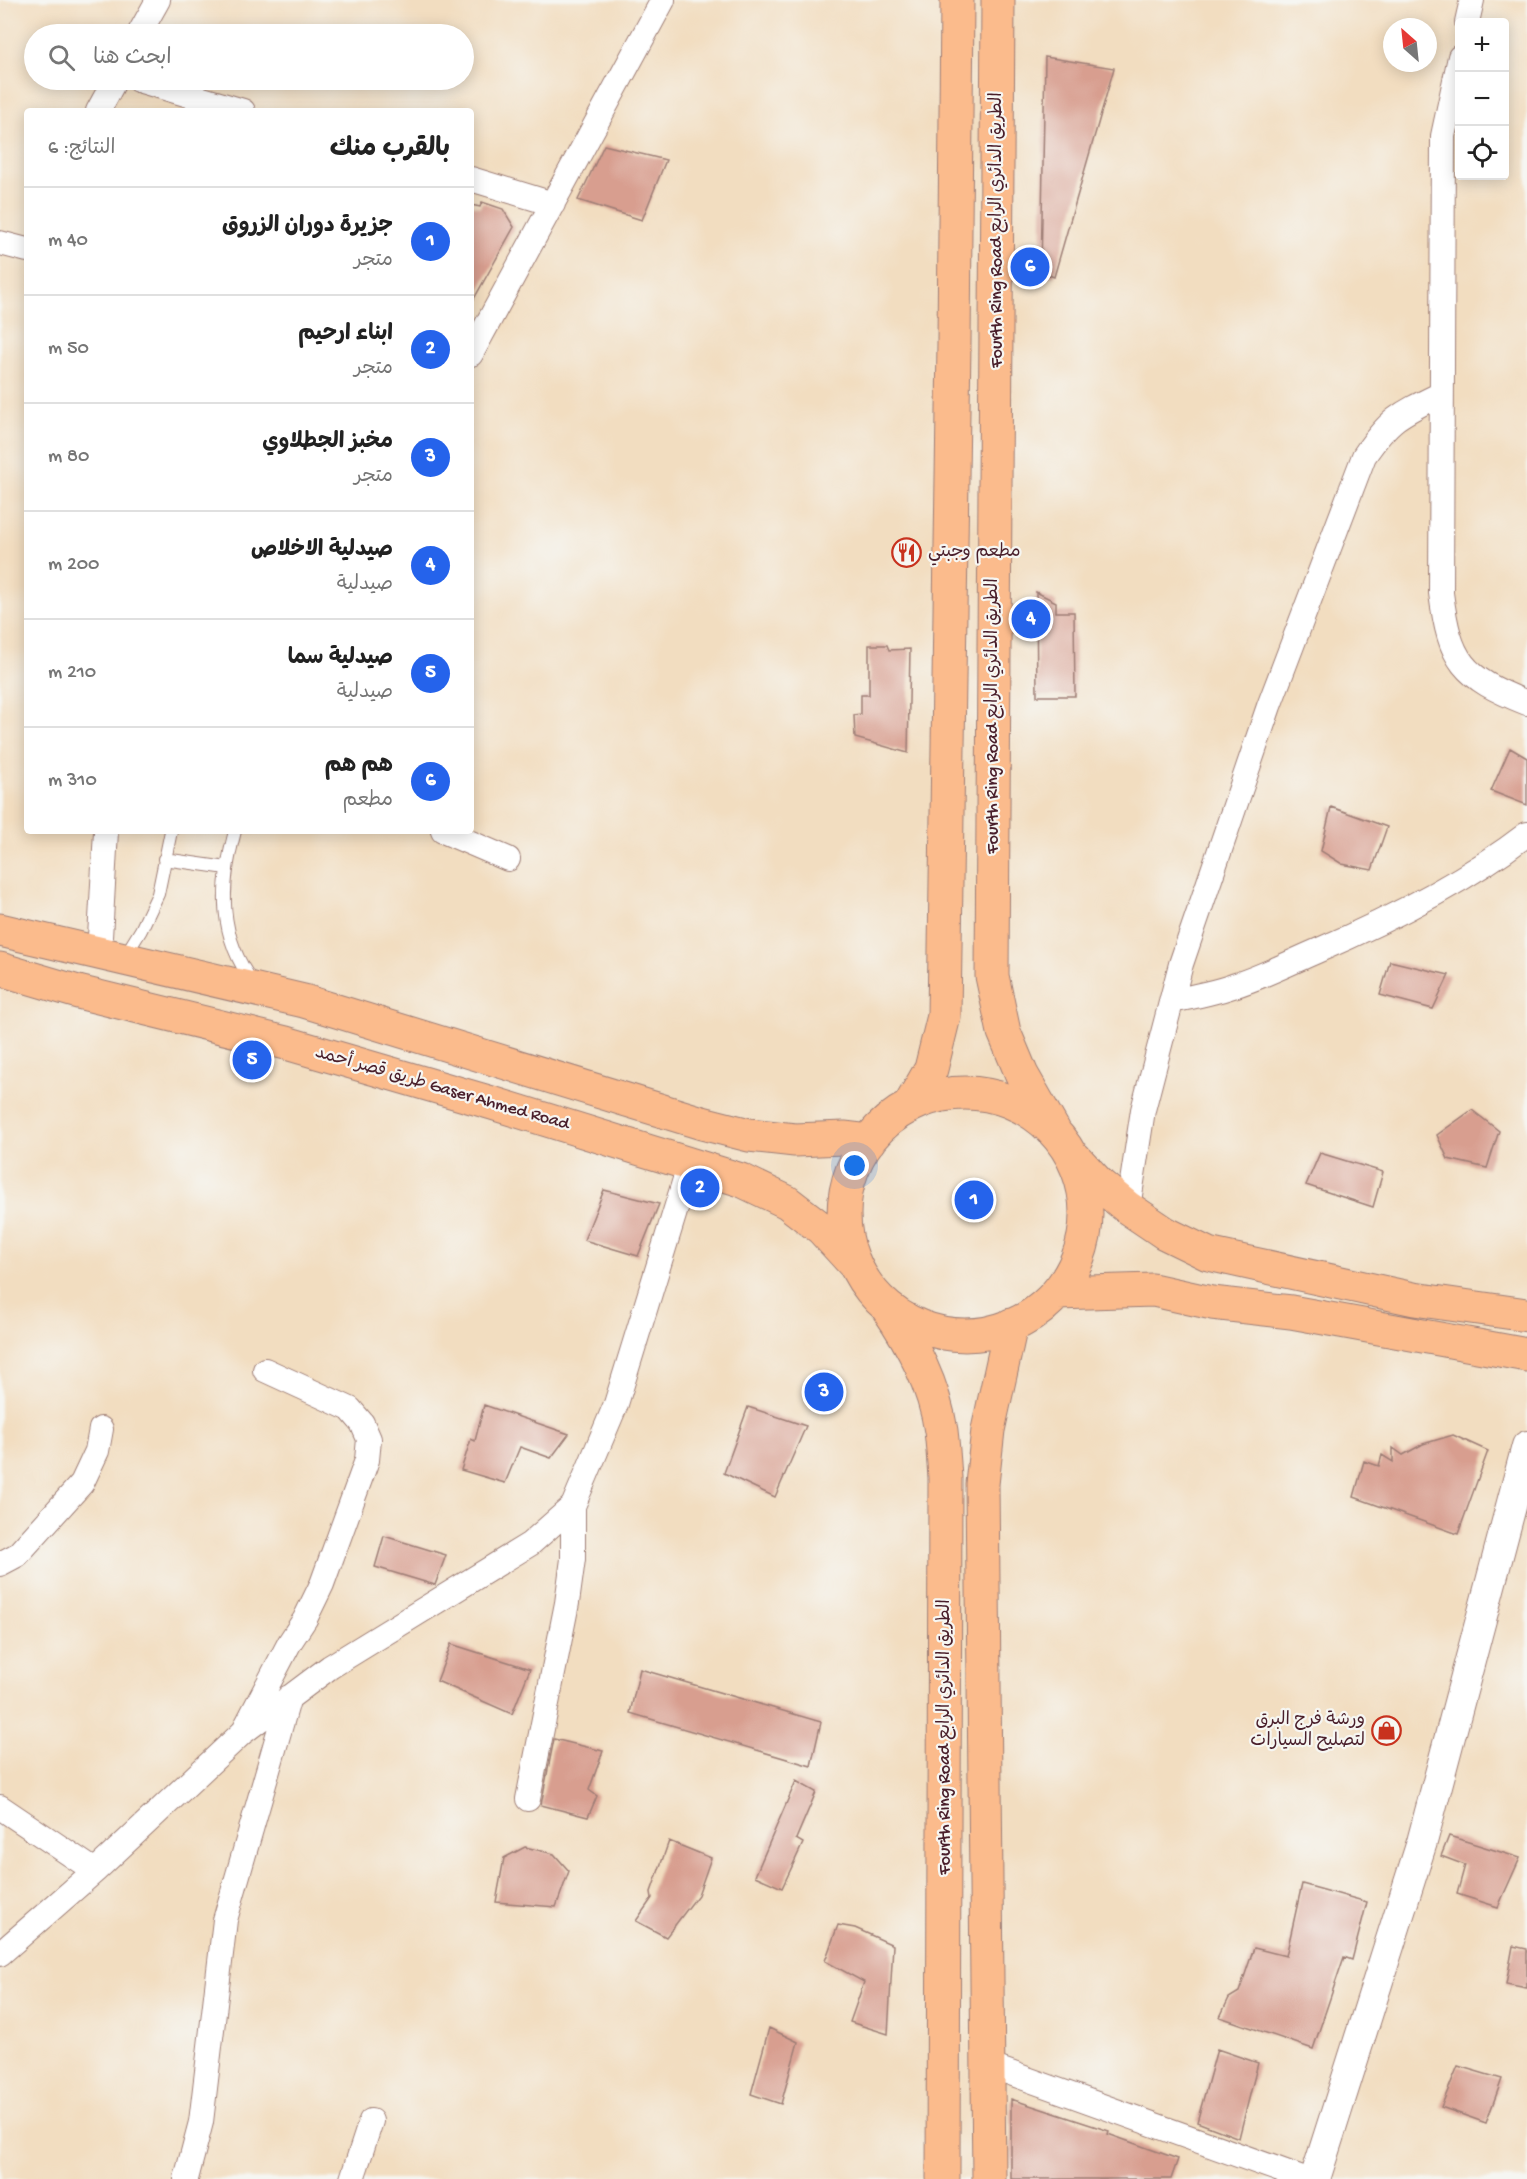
<!DOCTYPE html>
<html lang="ar">
<meta charset="utf-8">
<style>
body{margin:0;font-family:"Gochi Hand","Playpen Sans Arabic",sans-serif;background:#f2f2f2;color:#222;direction:rtl}
.controls{position:absolute;right:18px;top:18px;display:grid;overflow:hidden;border-radius:6px;box-shadow:0 3px 15px #0003}
.controls button{width:54px;height:54px;display:grid;place-items:center;padding:0;border:0;border-bottom:2px solid #e0e0e0;background:#fff;color:#222;font:30px sans-serif}
.compass{position:absolute;left:1383px;top:18px;width:54px;height:54px;border-radius:50%;background:#fff;box-shadow:0 3px 15px #0003;rotate:333deg}
.you{position:absolute;left:855px;top:1166px;width:21px;height:21px;margin:-15px;border:4px solid #fff;border-radius:50%;background:#1a73e8;box-shadow:0 0 0 9px #1a73e833}
.badge{display:grid;place-items:center;width:39px;height:39px;border-radius:50%;background:#2563eb;color:#fff;font-size:20px;font-weight:700}
.pin{position:absolute;translate:-50% -50%;border:3px solid #fff;box-shadow:0 2px 6px #0006}
.list{margin:0;padding:0;list-style:none}
h2{display:flex;justify-content:space-between;align-items:center;height:78px;margin:0;padding:0 24px;font-size:26px}
h2 small{font-size:20px;font-weight:400;color:#767676}
.list li{display:grid;grid-template-columns:39px 1fr auto;gap:18px;align-items:center;box-sizing:border-box;height:108px;padding:0 24px;border-top:2px solid #e0e0e0}
.list b{display:block;font-size:22px;white-space:nowrap}
.list p{margin:0;font-size:20px;white-space:nowrap;color:#767676}
.list em{font-size:20px;font-style:normal;color:#767676}
.icon{flex:none;width:33px;height:33px;fill:none;stroke:currentColor;stroke-width:2;stroke-linecap:round;stroke-linejoin:round}
.map{position:relative;flex:none;width:1527px;height:2179px;overflow:hidden;direction:ltr}
.search{position:absolute;background:#fff;box-shadow:0 3px 15px #0003;left:24px;top:24px;width:450px;height:66px;display:flex;align-items:center;gap:15px;box-sizing:border-box;padding:0 21px;border-radius:33px;color:#767676;font-size:22px}
.panel{position:absolute;background:#fff;box-shadow:0 3px 15px #0003;left:24px;top:108px;width:450px;height:726px;border-radius:6px;direction:rtl}
.map>svg:first-child{display:block}
</style>
<div class="map">
<svg width="1527" height="2179" viewBox="0 0 1527 2179">
<rect width="100%" height="100%" fill="#f6f6f2"/>
<filter id="ink" filterUnits="userSpaceOnUse"><feTurbulence type="fractalNoise" baseFrequency=".0167" numOctaves="2"/><feDisplacementMap in="SourceGraphic" scale="12" xChannelSelector="R" yChannelSelector="G"/><feConvolveMatrix kernelMatrix="1 2 1 2 8 2 1 2 1" color-interpolation-filters="sRGB"/></filter>
<filter id="wash" filterUnits="userSpaceOnUse"><feTurbulence type="fractalNoise" baseFrequency=".008" numOctaves="4" result="noise"/><feDisplacementMap in="SourceGraphic" scale="24" xChannelSelector="R" yChannelSelector="G"/><feGaussianBlur stdDeviation="1.35" result="paint"/><feColorMatrix in="noise" values="0 0 0 0 0 0 0 0 0 0 0 0 0 0 0 0 0 1.4 0 .05"/><feComposite in="paint" operator="in"/></filter>
<g filter="url(#wash)">
<rect width="100%" height="100%" fill="#f2ddc0"/>
<g id="blocks">
<path fill="#d89e8f" d="M1045,57L1114,68L1054,277L1041,272Z
M604,145L666,160L642,220L578,200Z
M482,202L503,209L514,227L471,304V205L480,207Z
M1036,592L1056,602V612H1074L1075,696H1037Z
M869,645H887L889,650L910,649L908,753L855,738L854,715L861,714V695H869Z
M1510,748L1527,758V805L1491,791Z
M1331,807L1387,827L1372,870L1342,864L1321,851Z
M1390,961L1449,975L1433,1009L1380,995Z
M1472,1110L1499,1131L1487,1168L1448,1159L1437,1135Z
M1320,1153L1383,1172L1373,1207L1306,1185Z
M604,1190L659,1204L638,1256L584,1240Z
M484,1405L569,1434L551,1458L520,1447L505,1483L461,1470L471,1439L475,1441Z
M748,1407L806,1426L775,1497L724,1473Z
M1453,1435L1488,1451L1458,1534L1354,1497L1364,1461L1379,1466L1382,1455L1393,1462V1448L1403,1455L1423,1444Z
M384,1536L446,1555L435,1585L375,1567Z
M451,1644L530,1669L512,1714L437,1681Z
M640,1669L821,1722L811,1766L630,1713Z
M554,1739L603,1751L589,1790L597,1796L588,1817L541,1805Z
M796,1781L816,1792L796,1839L803,1843L782,1888L755,1876Z
M1449,1836L1520,1858L1498,1907L1457,1894L1465,1865L1441,1856Z
M669,1841L711,1858L698,1895L666,1937L636,1921L652,1898L651,1892Z
M525,1847L554,1854L569,1871L556,1907L496,1902L504,1858Z
M1302,1884L1367,1902L1352,1960L1344,1957L1313,2049L1220,2017L1229,1998L1239,1992L1254,1948L1286,1956Z
M838,1925L855,1928L893,1945L888,2034L850,2022L864,1982L825,1961Z
M1513,1946L1527,1949V1988L1506,1984Z
M769,2028L798,2042L781,2104L751,2094Z
M1217,2049L1258,2063L1239,2138L1197,2122Z
M1458,2066L1502,2079L1486,2123L1441,2107Z
M1011,2099L1109,2131L1108,2134L1178,2159L1171,2179H1011Z"/>
</g>
</g>
<g filter="url(#ink)">
<use href="#blocks" fill-opacity="0" stroke="#9e7e76" stroke-width="1.5"/>
<g fill="none" stroke-linecap="round" stroke-linejoin="round">
<defs>
<path id="service" d="M235,831C220,887 218,936 254,984
M164,859L227,868
M125,956L141,930L158,894L171,831"/>
<path id="minor" d="M1467,22L1472,0
M139,34L158,0
M1460,57L1443,136L1441,593C1450,662 1462,677 1527,703
M138,80L243,111
M98,111L115,80
M471,179L553,204
M0,243L27,250
M471,354L663,0
M443,831L508,859
M99,955L106,831
M1171,1001C1192,997 1213,993 1233,986C1262,977 1289,963 1317,951C1389,920 1465,882 1527,834
M1128,1208L1143,1110L1181,964L1269,706L1364,456C1390,418 1400,414 1441,394
M0,1564L17,1555L82,1483L97,1451L101,1429
M245,1728L290,1642L305,1619L322,1584L367,1460L369,1439L362,1423L350,1409L265,1370
M528,1799L567,1603L573,1559V1506
M0,1807L95,1871
M0,1954L95,1871L242,1733L330,1667L530,1544L573,1506L616,1404L690,1163
M988,2065L1305,2179
M186,2179L201,2122L225,1920L289,1697
M352,2179L371,2121"/>
<path id="tertiary" d="M1315,2179L1422,1842L1527,1446"/>
<path id="primary" d="M998,0L992,976L1004,1032L1022,1075L1054,1131
M0,930L304,1001L702,1123L749,1135L795,1140L844,1138L869,1141
M0,969L78,992L286,1043L492,1103L741,1180L787,1202L822,1229L855,1265
M844 1214a121 121 0 1 1 242 0a121 121 0 1 1-242 0Z
M909,1107L931,1069L944,1016L954,343L957,0
M1075,1158L1100,1185L1128,1208L1165,1233L1208,1254L1414,1299L1527,1315
M1057,1293L1153,1290L1212,1303L1291,1312L1527,1355
M887,1307C913,1345 934,1385 941,1431C943,1447 944,1463 945,1478L943,2179
M989,2179L982,1484L988,1430L1011,1325"/>
</defs>
<use href="#service" stroke="#9e7e76" stroke-width="14"/>
<use href="#minor" stroke="#9e7e76" stroke-width="26"/>
<use href="#tertiary" stroke="#9e7e76" stroke-width="32"/>
<use href="#primary" stroke="#9e7e76" stroke-width="35"/>
<use href="#service" stroke="#fff" stroke-width="12"/>
<use href="#minor" stroke="#fff" stroke-width="24"/>
<use href="#tertiary" stroke="#fff" stroke-width="30"/>
<use href="#primary" stroke="#fbbb8c" stroke-width="33"/>
</g>
</g>
<defs>
<symbol id="restaurant-ring" viewBox="-11 -11 22 22"><circle r="9.5" fill="#f6f6f2" stroke="#c8321e" stroke-width="1.5"/><path d="M-5-6h1v4h1v-4h1v4h1v-4h1v5L-1.5 .5V6h-2V.5L-5-1ZM5-6V6H3V1.5H1.5Q1.5-4 5-6Z" fill="#c8321e"/></symbol>
<symbol id="shop-ring" viewBox="-11 -11 22 22"><circle r="9.5" fill="#f6f6f2" stroke="#c8321e" stroke-width="1.5"/><path d="M-5-2.5h2.3a2.7 3.5 0 0 1 5.4 0H5L5.5 6h-11ZM-1.5-2.5h3a1.5 2.3 0 0 0-3 0Z" fill="#c8321e"/></symbol>
</defs>
<g fill-rule="evenodd">
<use href="#restaurant-ring" x="890" y="536" width="33" height="33"/>
<use href="#shop-ring" x="1370" y="1714" width="33" height="33"/>
</g>
<g text-anchor="middle" dominant-baseline="central" stroke-width="4.5" stroke-linejoin="round" paint-order="stroke">
<g font-size="18" fill="#4a1f2b" stroke="#f6f6f2">
<text transform="translate(997 230) rotate(-90)">Fourth Ring Road الطريق الدائري الرابع</text>
<text transform="translate(993 716) rotate(-90)">Fourth Ring Road الطريق الدائري الرابع</text>
<text transform="translate(442 1089) rotate(16)">طريق قصر أحمد Gaser Ahmed Road</text>
<text transform="translate(945 1737) rotate(-90)">Fourth Ring Road الطريق الدائري الرابع</text>
</g>
<g font-size="18" fill="#4a1f2b" stroke="#f6f6f2" text-anchor="start">
<text x="928" y="552">مطعم وجبتي</text>
<text x="1365" y="1720" text-anchor="end">ورشة فرج البرق<tspan x="1365" dy="21">لتصليح السيارات</tspan></text>
</g>
</g>
</svg>
<div class="controls">
<button>+</button>
<button>−</button>
<button><svg class="icon" aria-label="locate" viewBox="0 0 24 24"><circle cx="12" cy="12" r="6"/><path d="M12 2v4M12 18v4M2 12h4M18 12h4"/></svg></button>
</div>
<svg class="compass" viewBox="-18 -18 36 36"><path d="M0-13l5 13h-10z" fill="#e53935"/><path d="M0 13l5-13h-10z" fill="#767676"/></svg>
<div class="you"></div>
<div class="pin badge" style="left:974px;top:1200px">1</div>
<div class="pin badge" style="left:700px;top:1188px">2</div>
<div class="pin badge" style="left:824px;top:1392px">3</div>
<div class="pin badge" style="left:1031px;top:619px">4</div>
<div class="pin badge" style="left:252px;top:1060px">5</div>
<div class="pin badge" style="left:1030px;top:267px">6</div>
<div class="search"><svg class="icon" aria-label="search" viewBox="0 0 24 24"><circle cx="10" cy="10" r="6"/><path d="M15 15l6 6"/></svg>ابحث هنا</div>
<section class="panel">
<h2>بالقرب منك<small>النتائج: 6</small></h2>
<ul class="list">
<li><span class="badge">1</span><div><b>جزيرة دوران الزروق</b><p>متجر</p></div><em>40 m</em></li>
<li><span class="badge">2</span><div><b>ابناء ارحيم</b><p>متجر</p></div><em>50 m</em></li>
<li><span class="badge">3</span><div><b>مخبز الجطلاوي</b><p>متجر</p></div><em>80 m</em></li>
<li><span class="badge">4</span><div><b>صيدلية الاخلاص</b><p>صيدلية</p></div><em>200 m</em></li>
<li><span class="badge">5</span><div><b>صيدلية سما</b><p>صيدلية</p></div><em>210 m</em></li>
<li><span class="badge">6</span><div><b>هم هم</b><p>مطعم</p></div><em>310 m</em></li>
</ul>
</section>
</div>
